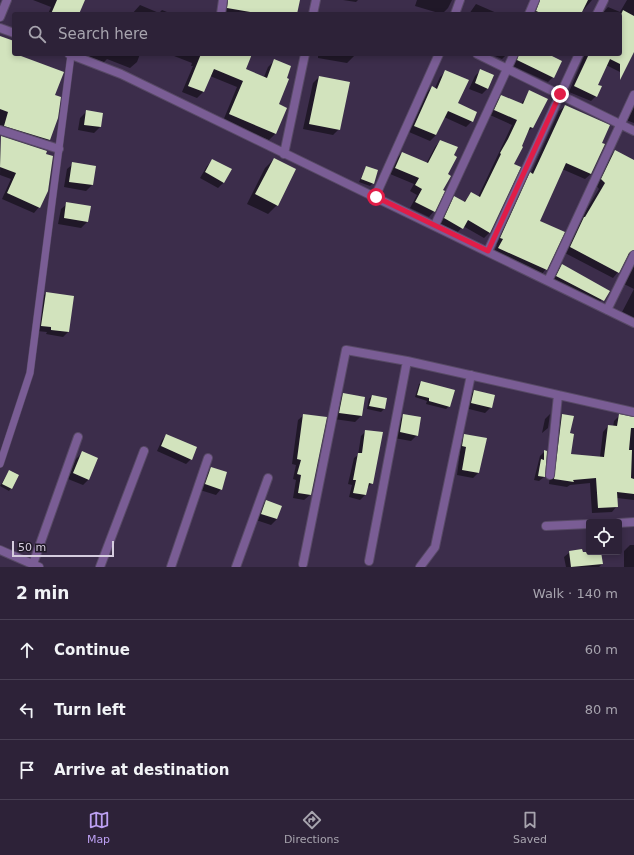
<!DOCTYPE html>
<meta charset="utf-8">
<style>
body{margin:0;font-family:"DejaVu Sans",sans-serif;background:#392f43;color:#f1f3f6}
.controls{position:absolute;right:12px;bottom:12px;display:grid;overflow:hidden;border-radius:4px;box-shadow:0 2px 6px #0003}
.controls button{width:36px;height:36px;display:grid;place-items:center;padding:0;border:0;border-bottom:1px solid #483f53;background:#2d2238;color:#f1f3f6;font:20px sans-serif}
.scale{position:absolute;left:12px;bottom:10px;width:102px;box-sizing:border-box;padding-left:4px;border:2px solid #d6cddf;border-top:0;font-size:11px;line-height:14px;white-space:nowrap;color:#d6cddf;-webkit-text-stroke:3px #201927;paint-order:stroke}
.stop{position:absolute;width:12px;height:12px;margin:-9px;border:3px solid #e11d48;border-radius:50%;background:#fff}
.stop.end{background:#e11d48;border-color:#fff;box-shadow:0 1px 4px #0008}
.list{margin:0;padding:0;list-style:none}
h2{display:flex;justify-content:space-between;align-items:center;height:52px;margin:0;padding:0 16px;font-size:17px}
h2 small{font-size:13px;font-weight:400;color:#a7a4ae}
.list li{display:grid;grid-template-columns:26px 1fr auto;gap:12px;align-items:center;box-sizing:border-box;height:60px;padding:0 16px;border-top:1px solid #483f53}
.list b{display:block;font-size:15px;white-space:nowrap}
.list em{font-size:13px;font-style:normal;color:#a7a4ae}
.icon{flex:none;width:22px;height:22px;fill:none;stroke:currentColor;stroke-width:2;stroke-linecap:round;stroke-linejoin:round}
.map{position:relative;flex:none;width:634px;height:567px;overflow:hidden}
.search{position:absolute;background:#2d2238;box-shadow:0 2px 6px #0003;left:12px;right:12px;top:12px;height:44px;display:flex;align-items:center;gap:10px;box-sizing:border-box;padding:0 14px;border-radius:4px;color:#a7a4ae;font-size:15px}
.sheet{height:232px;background:#2d2238}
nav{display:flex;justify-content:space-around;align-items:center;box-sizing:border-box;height:56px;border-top:1px solid #483f53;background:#2d2238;font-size:11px;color:#a7a4ae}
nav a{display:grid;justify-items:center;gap:2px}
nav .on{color:#bca0f2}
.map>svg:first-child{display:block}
</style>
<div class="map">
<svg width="634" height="567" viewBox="0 0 634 567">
<rect width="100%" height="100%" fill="#3c2d4b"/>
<path fill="#0007" d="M33,0H84L78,14H48L51,7Z
M224,0H298L296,14H225Z
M343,0H358L356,2Z
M417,0H452L448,8L442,14L415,6Z
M538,0H592L580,14H533Z
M627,0H634V51L620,72L606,65L597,85L596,96L591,101L569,92L585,54H620V14H602L608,7L620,12Z
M476,4L499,14H469Z
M140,5L159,13L162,10L172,14H132Z
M0,41L14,43V54H20L19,57L54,96L57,118L49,140L42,148L0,134Z
M71,54H140L137,62L130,68L107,59L102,64Z
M169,54H251L245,69L264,77L268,67L274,61L277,105L286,109L275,134L269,140L223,121L237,87L210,76L203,92L197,98L182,92L193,66H191L192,63Z
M318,54H356L347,63L318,58Z
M490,54H546L553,77L548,82L513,66L511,54H507L502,59Z
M481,70L488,88L482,94L469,89L475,76Z
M446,71L457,104L472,121L466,127L444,117L436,135L430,141L409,132L426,93L432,87L435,88L440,77Z
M319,77L339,129L333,135L303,129L313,83Z
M530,92L532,128L526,133L513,164L490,232L484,238L463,226L457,233L439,224L449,203L455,197L464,202L471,193L478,197L512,125L490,115L496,101L502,96L521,104Z
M634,103V123L626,120Z
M565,106L591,174L585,179L562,169L539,221L546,269L541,275L493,254L497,245L495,244L525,179L531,173L559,111Z
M86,112L100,127L94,133L78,130L80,118Z
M1,137L46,152L39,207L34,213L2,199L11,179L0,175Z
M440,141L447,175L434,211L429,217L410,208L417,195L410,191L414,184L390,174L396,159L402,153L426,164L435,147Z
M615,151L634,161V323L620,316L634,289L624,284L631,256L627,255L618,272L613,278L565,253L578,224L599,189L596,185L609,157Z
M274,159L277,205L268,214L247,204L265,168Z
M213,160L224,182L218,188L200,178L207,166Z
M73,164L92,185L86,191L64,187L67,169Z
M366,167L373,183L370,186L359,182Z
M67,204L87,222L81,228L58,224L61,209Z
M562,265L608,291L597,306L551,282L556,271Z
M46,293L73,297L68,332L63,337L46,334L47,332L37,331L41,298Z
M422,382L449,406L446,409L426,404L427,401L415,397L419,384Z
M474,391L491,407L485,413L465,408L468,397Z
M343,394L364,397L361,416L355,422L334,419L337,400Z
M372,396L386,399L384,409L381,412L367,409L369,399Z
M550,414L548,428L542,433L545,419Z
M304,415L310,495L304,500L293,498L296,480L293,479L296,465L292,464L298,420Z
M404,415L417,435L411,441L394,438L398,421Z
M562,415L569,434L570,455L600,457L603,432L608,426L613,427L614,421L620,415L634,417V500L617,498V506L612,512L592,513L590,483L570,485L567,487L549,484L556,420Z
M366,431L372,483L367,488L365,495L360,500L349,497L352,485L348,484L354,458L358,455L361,436Z
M167,435L191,459L186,464L157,451L162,440Z
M465,435L479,472L473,478L457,475L460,453L456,452L459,441Z
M545,451L544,477L539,481L534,480L540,456Z
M82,453L89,479L83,485L68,479L76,459Z
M211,469L221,489L216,495L200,490L205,475Z
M9,471L11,488L9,491L0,486Z
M266,501L277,519L271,525L256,520L260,507Z
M630,545H634V567H624V551Z
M570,552L582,554L600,552L602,564L599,567H566L564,557Z"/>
<path fill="#d2e3bd" d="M57,0H85L79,14H51Z
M228,0H300L297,14H262L227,8Z
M540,0H588L581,14H543L536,11Z
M623,10L634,16V52L620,80V64L610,59L598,85L602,86L597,97L574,86L589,54H620V17Z
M0,36L14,41V54H21V56L64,72L55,95L61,97L58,118L50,140L4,126L8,112L0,109Z
M201,54H252L246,69L267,78L274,59L291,66L287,78L289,79L279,104L287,108L276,134L229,114L243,81L214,69L204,92L188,86Z
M519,54H548L562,61L554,78L517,60Z
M480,69L494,75L488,89L475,83Z
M445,70L469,80L458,103L477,112L473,122L448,111L436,135L414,126L432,86L437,89Z
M319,76L350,82L340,130L309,124Z
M529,90L548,99L533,128L530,127L522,146L523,147L514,164L521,167L490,233L468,220L463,229L444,218L454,196L465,202L471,192L480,197L501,154L500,153L508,139L517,120L494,110L501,95L523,104Z
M565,105L610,125L602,143L605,144L591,174L566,163L540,221L565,232L547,270L498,248L503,239L500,238L530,172L533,174Z
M86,110L103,113L101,127L84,125Z
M1,136L47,151L46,154L53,156L48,191L40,208L7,193L16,173L0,167Z
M440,140L458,147L454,155L457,157L448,174L451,176L443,190L445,191L435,212L415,202L422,189L415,185L419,178L395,168L402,152L428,163Z
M615,150L634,160V250L629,253L619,273L570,247L584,217H585L605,183L601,179Z
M274,158L296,169L278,206L255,194Z
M212,159L232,169L224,183L205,172Z
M72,162L96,166L93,185L69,182Z
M366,166L378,170L374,184L361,179Z
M66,202L91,206L88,222L64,218Z
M562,264L610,291L604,301L556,276Z
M46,292L74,296L69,332L51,330V327L41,326Z
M421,381L455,390L450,407L429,401V398L417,395Z
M474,390L495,395L492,408L471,403Z
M343,393L365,397L362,416L339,413Z
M372,395L387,398L385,409L369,406Z
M303,414L327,417L311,495L298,493L301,475L297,474L301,460L297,459Z
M403,414L421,417L418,436L400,432Z
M562,414L574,416L570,433L574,434L571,454L604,457L608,425L617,426L619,414L634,417V428H631L629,450H632L631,478L634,479V494L617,492L618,507L598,508L596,478L573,480L574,482L554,479Z
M365,430L383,432L373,484L369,483L366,495L353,493L356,480H353L358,453H362Z
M166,434L197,447L192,460L161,446Z
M464,434L487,438L479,473L462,470L466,447L462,446Z
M544,450L547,451L545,477L538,476L541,459L544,460Z
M82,451L98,458L89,480L73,473Z
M211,467L227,472L222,490L205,484Z
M9,470L19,475L12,489L2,484Z
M266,500L282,506L277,519L261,514Z
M582,549L583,552H601L603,564L571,567L569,551Z"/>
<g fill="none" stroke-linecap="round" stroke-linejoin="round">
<defs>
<path id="lane" d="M0,464L30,373L71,55"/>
<path id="street" d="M221,14L223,0
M313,14L316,0
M455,14L460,0
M529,14L535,0
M597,14L604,0
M0,17L7,0
M0,28L14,33
M69,54L121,74L634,323
M477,54L634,131
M0,130L59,149
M284,154L305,54
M375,197L439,54
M435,225L514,54
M488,251L579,54
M548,281L634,95
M607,310L634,255
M550,475L558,395
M619,523L634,522
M546,526L589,524
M0,550L39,567
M369,561L407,361
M33,564L78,437
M303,564L346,350L407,361L634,412
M100,567L144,451
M171,567L208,458
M236,567L268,478
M420,567L435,547L471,375"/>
</defs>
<use href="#lane" stroke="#584a66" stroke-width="8"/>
<use href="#street" stroke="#584a66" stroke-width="10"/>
<use href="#lane" stroke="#7a5d95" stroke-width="7"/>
<use href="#street" stroke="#7a5d95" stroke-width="8"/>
</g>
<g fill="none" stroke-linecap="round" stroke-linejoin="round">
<path stroke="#e11d48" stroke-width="5" d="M376,197L488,251L560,94"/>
</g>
</svg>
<div class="controls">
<button><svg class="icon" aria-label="locate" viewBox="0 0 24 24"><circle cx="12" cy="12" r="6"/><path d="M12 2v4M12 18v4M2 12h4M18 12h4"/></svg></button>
</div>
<div class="scale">50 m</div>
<div class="stop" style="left:376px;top:197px"></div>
<div class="stop end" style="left:560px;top:94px"></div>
<div class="search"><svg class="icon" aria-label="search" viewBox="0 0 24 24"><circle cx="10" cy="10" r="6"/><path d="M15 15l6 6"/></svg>Search here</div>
</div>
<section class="sheet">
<h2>2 min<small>Walk · 140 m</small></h2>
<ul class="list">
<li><svg class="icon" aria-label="ahead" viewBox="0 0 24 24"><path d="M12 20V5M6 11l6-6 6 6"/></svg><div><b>Continue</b></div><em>60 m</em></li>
<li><svg class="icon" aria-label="left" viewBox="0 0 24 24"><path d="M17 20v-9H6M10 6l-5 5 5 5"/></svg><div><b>Turn left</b></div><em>80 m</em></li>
<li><svg class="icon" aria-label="arrive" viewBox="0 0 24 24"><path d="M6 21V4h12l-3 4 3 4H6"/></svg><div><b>Arrive at destination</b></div></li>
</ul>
</section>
<nav>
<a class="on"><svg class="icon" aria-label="map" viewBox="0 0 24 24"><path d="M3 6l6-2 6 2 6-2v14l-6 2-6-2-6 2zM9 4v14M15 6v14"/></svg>Map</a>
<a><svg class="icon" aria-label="directions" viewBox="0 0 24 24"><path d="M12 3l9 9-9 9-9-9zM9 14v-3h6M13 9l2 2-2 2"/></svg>Directions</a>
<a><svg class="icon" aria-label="saved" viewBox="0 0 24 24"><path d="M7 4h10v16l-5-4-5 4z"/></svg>Saved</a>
</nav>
